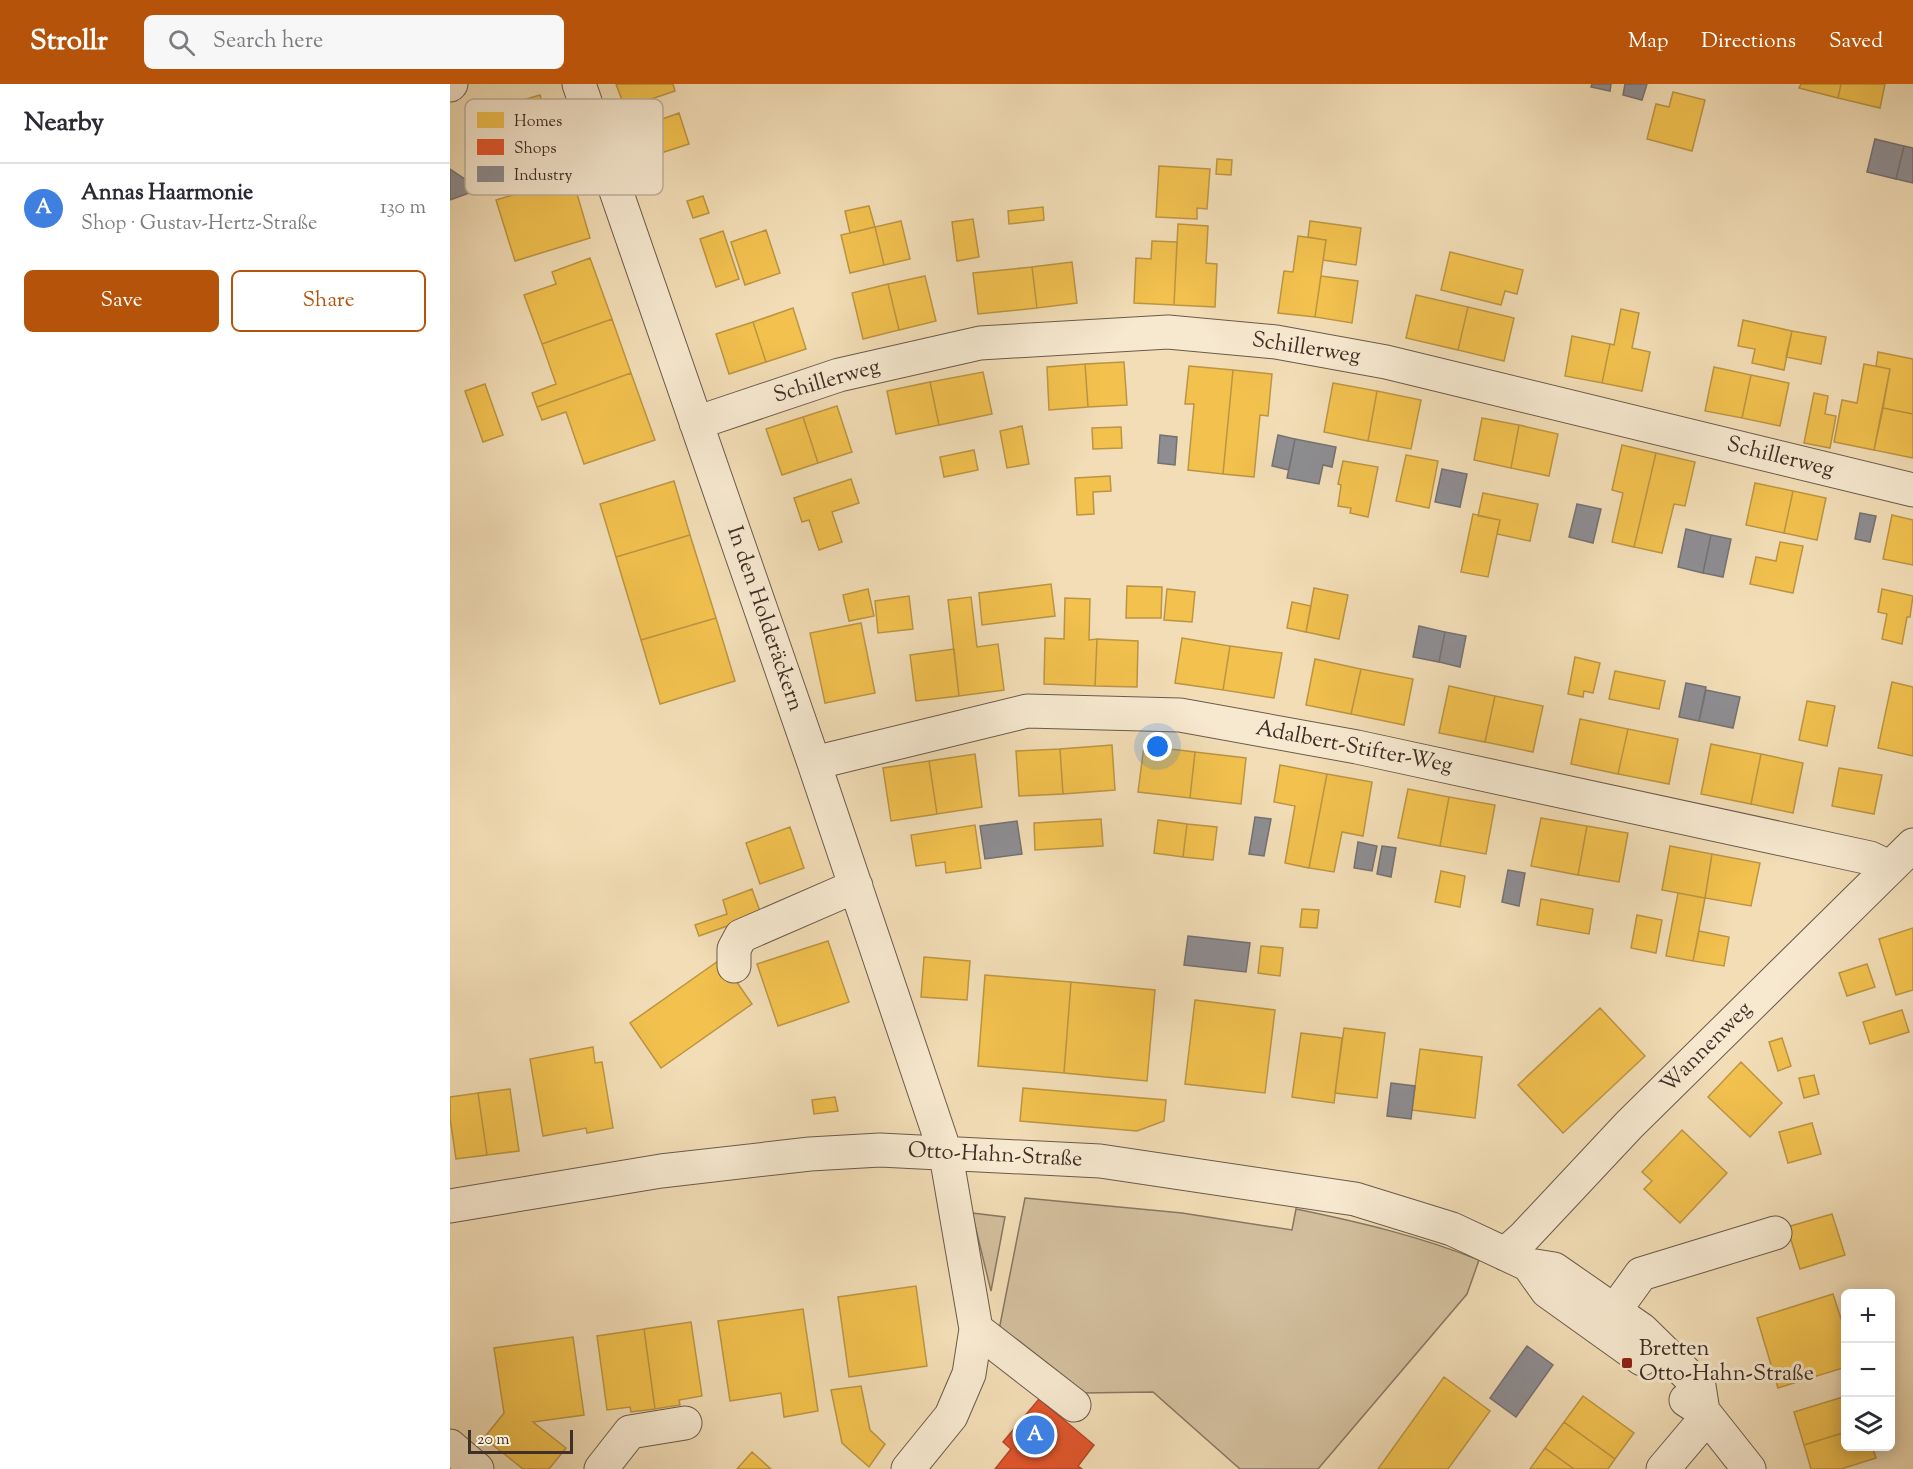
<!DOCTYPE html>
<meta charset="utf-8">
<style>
body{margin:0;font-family:"Sorts Mill Goudy",serif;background:#f7f7f7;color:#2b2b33}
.controls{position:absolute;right:18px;bottom:18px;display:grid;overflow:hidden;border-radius:9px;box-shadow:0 3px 15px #0003}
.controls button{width:54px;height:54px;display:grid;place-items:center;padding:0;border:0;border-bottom:2px solid #e1e1e2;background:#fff;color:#2b2b33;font:30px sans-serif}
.scale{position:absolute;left:18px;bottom:15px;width:105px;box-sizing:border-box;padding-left:6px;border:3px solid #3e2f27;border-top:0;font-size:16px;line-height:21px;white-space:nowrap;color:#3e2f27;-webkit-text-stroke:4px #f7e9d0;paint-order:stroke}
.you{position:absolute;left:708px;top:663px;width:21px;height:21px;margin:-15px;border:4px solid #fff;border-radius:50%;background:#1a73e8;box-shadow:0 0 0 9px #1a73e833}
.badge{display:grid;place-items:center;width:39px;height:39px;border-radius:50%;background:#b45309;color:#fff;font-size:20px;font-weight:700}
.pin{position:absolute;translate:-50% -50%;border:3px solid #fff;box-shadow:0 2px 6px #0006}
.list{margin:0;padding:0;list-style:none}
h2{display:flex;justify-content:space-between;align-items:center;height:78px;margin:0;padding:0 24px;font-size:26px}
h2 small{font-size:20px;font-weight:400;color:#7c7c81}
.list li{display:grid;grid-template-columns:39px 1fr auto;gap:18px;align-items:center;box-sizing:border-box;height:90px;padding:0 24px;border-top:2px solid #e1e1e2}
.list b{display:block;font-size:22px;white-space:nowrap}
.list p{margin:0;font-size:20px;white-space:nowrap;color:#7c7c81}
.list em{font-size:20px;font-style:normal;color:#7c7c81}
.actions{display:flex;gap:12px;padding:18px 24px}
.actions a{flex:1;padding:14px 0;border:2px solid #b45309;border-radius:9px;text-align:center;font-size:21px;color:#b45309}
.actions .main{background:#b45309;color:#fff}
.icon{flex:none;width:33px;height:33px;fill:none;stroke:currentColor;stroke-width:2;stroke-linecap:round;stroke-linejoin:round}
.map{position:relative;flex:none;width:1463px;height:1385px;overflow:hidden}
header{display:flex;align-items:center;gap:36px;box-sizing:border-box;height:84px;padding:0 30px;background:#b45309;color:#fff}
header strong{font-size:28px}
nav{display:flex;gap:33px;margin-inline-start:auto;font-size:21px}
.search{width:420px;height:54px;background:#f7f7f7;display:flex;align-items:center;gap:15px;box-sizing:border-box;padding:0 21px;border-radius:9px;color:#7c7c81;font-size:22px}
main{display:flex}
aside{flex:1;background:#fff}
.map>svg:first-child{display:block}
</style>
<header>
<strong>Strollr</strong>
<div class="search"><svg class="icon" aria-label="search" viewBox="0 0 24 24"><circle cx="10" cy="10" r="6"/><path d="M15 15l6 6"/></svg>Search here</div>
<nav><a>Map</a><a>Directions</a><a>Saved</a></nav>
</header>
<main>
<aside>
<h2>Nearby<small></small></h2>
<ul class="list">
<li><span class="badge" style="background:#3f7fe0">A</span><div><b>Annas Haarmonie</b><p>Shop · Gustav-Hertz-Straße</p></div><em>130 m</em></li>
</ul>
<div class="actions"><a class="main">Save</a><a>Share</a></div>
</aside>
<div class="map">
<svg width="1463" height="1385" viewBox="0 0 1463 1385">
<rect width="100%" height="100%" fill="#f2ddb6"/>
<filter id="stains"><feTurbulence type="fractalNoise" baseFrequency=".00333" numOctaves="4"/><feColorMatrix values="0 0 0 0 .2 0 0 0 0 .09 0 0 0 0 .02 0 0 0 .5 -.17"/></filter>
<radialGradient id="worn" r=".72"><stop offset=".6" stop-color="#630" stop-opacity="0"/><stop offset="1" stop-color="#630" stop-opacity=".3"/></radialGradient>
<path fill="#d3bf9e" stroke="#887762" stroke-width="1.5" d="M575,1114L732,1129L842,1146L846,1125C909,1138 969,1152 1029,1176L1017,1210L868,1385H790L703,1308L631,1309L549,1246Z
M522,1129L555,1133L541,1207Z"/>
<path fill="#f2c14e" stroke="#bc9542" stroke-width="1.5" d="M166,0H223L225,7L175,24Z
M1351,0H1391L1388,14L1349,4Z
M1391,0H1435L1430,24L1388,14Z
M1223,8L1255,16L1242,67L1197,55L1206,20L1219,23Z
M90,11L107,75L74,84L72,79L47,87L30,29Z
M229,29L239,60L211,69L201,39Z
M767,75L782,76L781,91L766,90Z
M709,82L760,85L757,125L747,124V135L706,133Z
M122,93L140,154L65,177L46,116Z
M253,112L259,129L243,134L237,117Z
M419,122L425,143L400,149L395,127Z
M593,123L594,136L559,140L558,127Z
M523,135L529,173L507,177L502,138Z
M451,137L460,175L434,181L425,143Z
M860,137L911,144L906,181L873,176L876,156L858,153Z
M728,140L758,142L756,179L767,180L765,223L724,221Z
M425,143L434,181L400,189L391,151Z
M316,146L330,189L295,201L281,158Z
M273,147L289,195L266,203L250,155Z
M848,152L876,156L865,233L828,229L834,187L843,188Z
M702,157L727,158L724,221L684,219L686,174L701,175Z
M1000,168L1073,186L1067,210L1055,207L1051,221L991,206Z
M140,174L162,235L92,260L74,211L106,200L102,188Z
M622,178L627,219L587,224L582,183Z
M582,183L587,224L528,230L523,189Z
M475,192L486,237L449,246L438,200Z
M871,192L908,197L902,239L865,233Z
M438,200L449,246L413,255L402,209Z
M966,211L1018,223L1008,266L956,254Z
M1018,223L1064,234L1054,277L1008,266Z
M343,224L356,265L316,278L303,238Z
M1171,225L1189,229L1182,264L1200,268L1192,307L1152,299L1160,260L1164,261Z
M162,235L181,289L87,323L82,309L106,300L92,260Z
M1293,236L1342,247L1334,286L1302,279L1305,265L1288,262Z
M303,238L316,278L279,290L266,250Z
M1342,247L1376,253L1371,280L1336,273Z
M1122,252L1160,260L1152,299L1115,292Z
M1428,268L1463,275V330L1433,324L1440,285L1426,282Z
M674,278L677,321L638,323L635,280Z
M635,280L638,323L599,326L597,283Z
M1414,280L1440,285L1424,366L1384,358L1392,316L1407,319Z
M739,282L783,286L773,390L738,386L744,320H735Z
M1264,283L1301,291L1292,334L1255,327Z
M783,286L822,290L818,332L810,331L804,393L773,390Z
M533,288L542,330L489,341L480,298Z
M181,289L205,356L134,380L116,328L92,336L87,323Z
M1301,291L1339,299L1330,342L1292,334Z
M480,298L489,341L446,350L437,307Z
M883,299L927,307L918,357L874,348Z
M35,300L53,351L33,358L15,307Z
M927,307L971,316L961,365L918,357Z
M1364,309L1378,312L1375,330L1386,332L1380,364L1354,359Z
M387,322L402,368L368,379L353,333Z
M1433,324L1463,330V374L1424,366Z
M353,333L368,379L332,391L316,345Z
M1032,334L1069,341L1061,384L1024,376Z
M1069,341L1108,350L1099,392L1061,384Z
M572,342L579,380L557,384L550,347Z
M671,343L672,364L643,365L642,344Z
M1172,361L1206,369L1184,463L1162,458L1173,409L1162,406Z
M524,366L528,386L494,393L490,373Z
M1206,369L1245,378L1235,422L1224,420L1212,469L1184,463Z
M956,371L988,377L979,424L946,417Z
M893,377L928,383L918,433L900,429L901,424L888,422L891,401L888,400Z
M660,392L661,407L643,408L644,430L627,431L625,394Z
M401,395L409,419L382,428L392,458L369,466L359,436L352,438L344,414Z
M224,397L240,451L166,473L150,420Z
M1305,399L1343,407L1334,449L1296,441Z
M1343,407L1376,414L1367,456L1334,449Z
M1033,409L1088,420L1080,457L1047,450L1050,436L1028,432Z
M1023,430L1050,436L1038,493L1011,488Z
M1442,431L1463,436V481L1433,475Z
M240,451L266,534L191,556L166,473Z
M1330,458L1353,462L1343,509L1300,500L1306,473L1326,477Z
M601,500L605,532L532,541L529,509Z
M677,502L712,503L711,534H676Z
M864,504L898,511L889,555L856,548Z
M418,505L424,532L399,537L393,511Z
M717,505L745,508L742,538L714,536Z
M1432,505L1463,512L1460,533H1457L1452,560L1432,555L1437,530L1428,528Z
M459,512L463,545L428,549L425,517Z
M521,513L527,563L548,560L554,606L509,612L498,516Z
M615,514L640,515L639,556L647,555L645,602L594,600L595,554L614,555Z
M842,518L861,522L856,548L837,544Z
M266,534L285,597L210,620L191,556Z
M411,539L425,609L375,619L360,549Z
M732,554L780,562L773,606L725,599Z
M647,555L688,557L687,603L645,602Z
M780,562L832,569L824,614L773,606Z
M504,565L509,612L466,617L460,571Z
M1125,573L1150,579L1143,609L1134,607L1133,613L1118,610Z
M865,575L911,585L901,630L856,621Z
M911,585L963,595L954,641L901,630Z
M1165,587L1215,597L1209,625L1159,615Z
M1442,598L1463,603V672L1428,664Z
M999,602L1045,612L1035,658L989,649Z
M1045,612L1093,622L1083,668L1035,658Z
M1357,617L1385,622L1377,662L1349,656Z
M1130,635L1178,645L1168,690L1121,680Z
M1178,645L1228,655L1219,700L1168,690Z
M1261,660L1311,670L1301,720L1251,710Z
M662,661L665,706L613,710L610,665Z
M694,662L745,668L740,714L688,708Z
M610,665L613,710L569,712L566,667Z
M745,668L796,674L791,720L740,714Z
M525,670L532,723L487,730L479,677Z
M1311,670L1353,679L1343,729L1301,720Z
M479,677L487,730L441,737L433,684Z
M830,681L877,690L859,784L835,779L845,722L824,718Z
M1389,684L1432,691L1424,730L1382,722Z
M877,690L922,698L913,752L892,748L884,788L859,784Z
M958,705L999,713L990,762L948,754Z
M999,713L1045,721L1036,770L990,762Z
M1091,734L1137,742L1128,791L1081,782Z
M651,735L653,762L585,766L584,739Z
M708,736L737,740L733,773L704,769Z
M737,740L767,743L763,776L733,773Z
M525,741L531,784L496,789L495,778L466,782L461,751Z
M1137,742L1178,749L1169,798L1128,791Z
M340,743L354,784L310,800L296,759Z
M1220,762L1262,770L1255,814L1212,806Z
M1262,770L1310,779L1301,822L1255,814Z
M991,787L1015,792L1010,823L985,818Z
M302,805L311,830L249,852L245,841L277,830L273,816Z
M1228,809L1255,814L1243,877L1216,872Z
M1091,815L1143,825L1139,850L1087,841Z
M852,825L869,826L867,844L850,843Z
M1187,831L1212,836L1206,869L1181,864Z
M1463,844V906L1446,911L1429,855Z
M1249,847L1279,853L1274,882L1243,877Z
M378,857L399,918L328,942L307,880Z
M811,862L833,864L830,892L808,889Z
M474,873L520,877L517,916L471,913Z
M271,875L302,920L211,984L180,939Z
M1417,880L1425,903L1397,912L1389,889Z
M535,891L621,898L614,989L528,982Z
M621,898L705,906L697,997L614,989Z
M745,916L825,926L815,1009L735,1000Z
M1150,924L1195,972L1113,1049L1068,1001Z
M1452,926L1459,948L1420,960L1413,938Z
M894,944L935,949L927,1014L885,1009Z
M851,949L892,954L884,1019L842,1013Z
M1332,954L1341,982L1328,987L1319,958Z
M143,963L145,979L152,978L163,1044L137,1049L136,1044L93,1052L80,975Z
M970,965L1032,973L1025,1034L962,1026Z
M1291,978L1332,1019L1300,1053L1258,1013Z
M1364,991L1369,1010L1354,1014L1349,994Z
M573,1004L716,1016L714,1037L687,1047L570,1037Z
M60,1005L69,1067L37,1071L28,1009Z
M28,1009L37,1071L6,1075L0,1034V1013Z
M385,1013L388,1027L364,1030L362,1016Z
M1362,1039L1371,1070L1338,1079L1329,1048Z
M1232,1046L1277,1089L1230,1139L1194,1105L1202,1097L1192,1088Z
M1382,1130L1395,1171L1350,1185L1337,1143Z
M466,1202L477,1282L399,1293L388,1213Z
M1383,1210L1396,1250V1283L1328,1304L1307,1234Z
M353,1225L368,1327L334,1333L331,1309L280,1317L268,1237Z
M241,1238L252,1312L229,1316L230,1321L205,1325L194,1245Z
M194,1245L205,1325L181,1328L180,1323L157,1326L147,1252Z
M123,1253L134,1331L83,1338L116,1364L99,1385H73L34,1354L54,1329L44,1264Z
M994,1293L1040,1327L998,1385H928Z
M411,1302L420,1346L435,1360L419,1383L392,1359L381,1306Z
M1133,1312L1184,1349L1165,1375L1114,1338Z
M1396,1312V1348L1354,1361L1344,1328Z
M1114,1338L1165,1375L1158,1385H1124L1095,1364Z
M1396,1348V1362H1422L1426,1374L1391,1385H1361L1354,1361Z
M1095,1364L1124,1385H1080Z
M302,1368L321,1385H287Z"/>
<path fill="#e4572e" stroke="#b24b2c" stroke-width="1.5" d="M589,1315L644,1361L628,1382L632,1385H545L561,1365L553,1358Z"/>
<path fill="#8d8d92" stroke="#757172" stroke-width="1.5" d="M1142,0H1161L1160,7L1141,3Z
M1175,0H1197L1192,16L1173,11Z
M1425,55L1454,62L1446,95L1417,88Z
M1454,62L1463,64V99L1446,95Z
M0,85L30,105L0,116Z
M710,351L727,353L725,381L708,379Z
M828,351L845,355L839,386L822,382Z
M845,355L886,363L882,383L873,381L869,400L837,394Z
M992,385L1017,390L1010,423L985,418Z
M1127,420L1151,425L1143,459L1119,453Z
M1410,429L1426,432L1420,458L1405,455Z
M1236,445L1261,451L1253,489L1228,483Z
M1261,451L1281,455L1273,493L1253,489Z
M969,542L995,548L989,578L963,573Z
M995,548L1016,552L1010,583L989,578Z
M1236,599L1256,603L1249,637L1229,633Z
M1256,606L1290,613L1283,644L1249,637Z
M805,733L821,735L814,772L799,770Z
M567,737L572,770L535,775L530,742Z
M908,758L927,762L922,787L904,784Z
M932,762L946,764L941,793L927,790Z
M1058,786L1075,789L1069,822L1052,818Z
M738,852L800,859L796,888L734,881Z
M941,999L965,1002L961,1035L937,1032Z
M1077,1262L1103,1281L1066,1333L1040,1314Z"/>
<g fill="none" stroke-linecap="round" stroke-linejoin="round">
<defs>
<path id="minor" d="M129,0L364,679L496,1071L526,1245L519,1290L501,1332L458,1385
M0,1L1,0
M246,339L389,291L530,259L718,248L826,258L936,278L1463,406
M364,679L577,627L730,631L907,663L1420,774L1439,783
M284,882V865L291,852L406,802
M0,1122L211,1087L360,1070L430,1066L650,1077L905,1115L1002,1145L1079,1181L1104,1185L1192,1246L1249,1302L1253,1327
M1055,1170L1074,1153L1179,1041L1463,761
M1080,1183L1097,1207L1192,1275
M1165,1226L1191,1190L1325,1149
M526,1245L624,1321
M1236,1316L1253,1327L1299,1385
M0,1362L27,1385
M151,1385L180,1348L235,1339
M1213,1385L1257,1333"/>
</defs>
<use href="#minor" stroke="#6b5a4b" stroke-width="35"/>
<use href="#minor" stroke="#f7e9d0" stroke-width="33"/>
</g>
<rect fill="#8f2418" stroke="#f7e9d0" stroke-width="2" x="1171" y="1273" width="12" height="12" rx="3"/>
<g text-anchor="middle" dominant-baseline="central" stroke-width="6" stroke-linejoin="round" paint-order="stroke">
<g font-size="22" fill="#3e2f27" stroke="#f7e9d0">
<text transform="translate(856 265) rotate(9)">Schillerweg</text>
<text transform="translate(377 298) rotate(-16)">Schillerweg</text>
<text transform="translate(1330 374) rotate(14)">Schillerweg</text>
<text transform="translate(314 535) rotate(71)">In den Holderäckern</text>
<text transform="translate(904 664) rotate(11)">Adalbert-Stifter-Weg</text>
<text transform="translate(1257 964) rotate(-45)">Wannenweg</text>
<text transform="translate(545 1072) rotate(3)">Otto-Hahn-Straße</text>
</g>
<g font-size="22" fill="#3e2f27" stroke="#f7e9d0" text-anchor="start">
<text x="1189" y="1266">Bretten<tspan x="1189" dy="25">Otto-Hahn-Straße</tspan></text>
</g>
</g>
<rect x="15" y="15" width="198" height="96" rx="9" fill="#f7e9d0" stroke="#c0b19d" stroke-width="1.5"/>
<rect x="27" y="28" width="27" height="16" fill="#f2c14e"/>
<rect x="27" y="55" width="27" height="16" fill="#e4572e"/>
<rect x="27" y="82" width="27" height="16" fill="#8d8d92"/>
<g font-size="16" fill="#3e2f27">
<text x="64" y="42">Homes</text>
<text x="64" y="69">Shops</text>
<text x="64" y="96">Industry</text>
</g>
<rect width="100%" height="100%" filter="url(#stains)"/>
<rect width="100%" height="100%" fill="url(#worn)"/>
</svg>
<div class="controls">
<button>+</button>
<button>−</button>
<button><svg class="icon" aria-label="layers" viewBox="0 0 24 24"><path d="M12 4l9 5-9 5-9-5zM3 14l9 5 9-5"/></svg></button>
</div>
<div class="scale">20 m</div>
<div class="you"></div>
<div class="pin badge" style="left:585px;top:1351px;background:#3f7fe0">A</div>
</div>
</main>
